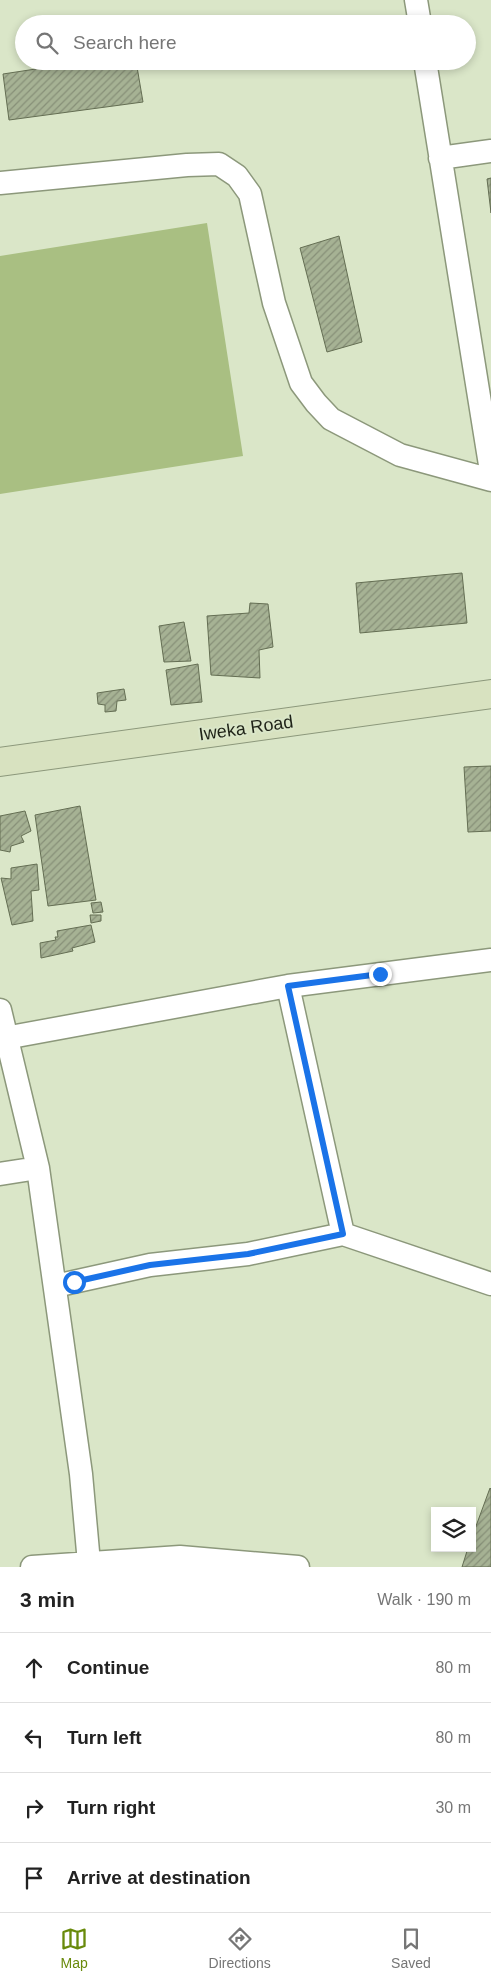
<!DOCTYPE html>
<meta charset="utf-8">
<style>
body{margin:0;font-family:Arial,sans-serif;background:#f2f2f2;color:#222}
.controls{position:absolute;right:15px;bottom:15px;display:grid;overflow:hidden;border-radius:0px;box-shadow:0 2px 8px #0003}
.controls button{width:45px;height:45px;display:grid;place-items:center;padding:0;border:0;border-bottom:1px solid #e0e0e0;background:#fff;color:#222;font:25px sans-serif}
.stop{position:absolute;width:15px;height:15px;margin:-11px;border:4px solid #1a73e8;border-radius:50%;background:#fff}
.stop.end{background:#1a73e8;border-color:#fff;box-shadow:0 1px 5px #0008}
.list{margin:0;padding:0;list-style:none}
h2{display:flex;justify-content:space-between;align-items:center;height:65px;margin:0;padding:0 20px;font-size:21px}
h2 small{font-size:16px;font-weight:400;color:#767676}
.list li{display:grid;grid-template-columns:32px 1fr auto;gap:15px;align-items:center;box-sizing:border-box;height:70px;padding:0 20px;border-top:1px solid #e0e0e0}
.list b{display:block;font-size:19px;white-space:nowrap}
.list em{font-size:16px;font-style:normal;color:#767676}
.icon{flex:none;width:28px;height:28px;fill:none;stroke:currentColor;stroke-width:2;stroke-linecap:round;stroke-linejoin:round}
.map{position:relative;flex:none;width:491px;height:1567px;overflow:hidden}
.search{position:absolute;background:#fff;box-shadow:0 2px 8px #0003;left:15px;right:15px;top:15px;height:55px;display:flex;align-items:center;gap:12px;box-sizing:border-box;padding:0 18px;border-radius:28px;color:#767676;font-size:19px}
.sheet{height:345px;background:#fff}
nav{display:flex;justify-content:space-around;align-items:center;box-sizing:border-box;height:70px;border-top:1px solid #e0e0e0;background:#fff;font-size:14px;color:#767676}
nav a{display:grid;justify-items:center;gap:2px}
nav .on{color:#698a0b}
.map>svg:first-child{display:block}
</style>
<div class="map">
<svg width="491" height="1567" viewBox="0 0 491 1567">
<defs>
<pattern id="building-hatch" width="6" height="6" patternUnits="userSpaceOnUse" patternTransform="scale(1.25)"><rect width="6" height="6" fill="#a6b294"/><path d="M-1 1l2-2M0 6l6-6M5 7l2-2" fill="none" stroke="#879078"/></pattern>
</defs>
<rect width="100%" height="100%" fill="#dae6c8"/>
<path fill="#a9bf82" d="M207,223L243,456L0,494V256Z"/>
<path fill="url(#building-hatch)" stroke="#646e53" d="M88,61H136L143,102L9,120L3,74Z
M491,178V213L487,179Z
M339,236L362,342L327,352L300,248Z
M462,573L467,623L360,633L356,583Z
M250,603L268,604L273,647L259,650L260,678L211,675L207,616L249,613Z
M184,622L191,661L164,662L159,626Z
M198,664L202,702L171,705L166,670Z
M124,689L126,700L117,701L116,711L105,712V705L98,704L97,693Z
M491,766V831L468,832L464,767Z
M80,806L96,900L48,906L35,815Z
M25,811L31,831L21,836L24,842L11,846L10,852L0,850V816Z
M37,864L39,890L31,891L33,921L12,925L1,878L11,879V868Z
M101,902L103,912L93,913L91,903Z
M90,915H101V921L91,923Z
M91,925L95,942L72,948L73,951L41,958L40,943L56,940L55,937H58L57,931Z
M490,1488L491,1489V1567H462L468,1548H472V1537Z"/>
<g fill="none" stroke-linecap="round" stroke-linejoin="round">
<defs>
<path id="minor" d="M416,0L420,24
M425,61L491,471
M440,158L491,151
M0,183L187,165L219,164L237,176L250,194L274,303L301,383L316,403L331,419L400,455L491,480
M288,986L343,1234L491,1284
M0,1010L38,1168L81,1474L89,1563
M0,1039L288,986L491,960
M0,1174L38,1168
M55,1286L150,1265L248,1254L343,1234
M32,1567L180,1557L298,1567"/>
<path id="secondary" d="M0,762L491,694"/>
</defs>
<use href="#minor" stroke="#8c987b" stroke-width="25"/>
<use href="#secondary" stroke="#8c987b" stroke-width="30"/>
<use href="#minor" stroke="#fff" stroke-width="22"/>
<use href="#secondary" stroke="#d8e2c0" stroke-width="28"/>
</g>
<g fill="none" stroke-linecap="round" stroke-linejoin="round">
<path stroke="#1a73e8" stroke-width="6" d="M74,1282L150,1265L248,1254L343,1234L288,986L380,974"/>
</g>
<g text-anchor="middle" dominant-baseline="central" stroke-width="4" stroke-linejoin="round" paint-order="stroke">
<g font-size="18" fill="#1f2318" stroke="#dae6c8">
<text transform="translate(246 728) rotate(-8)">Iweka Road</text>
</g>
</g>
</svg>
<div class="controls">
<button><svg class="icon" aria-label="layers" viewBox="0 0 24 24"><path d="M12 4l9 5-9 5-9-5zM3 14l9 5 9-5"/></svg></button>
</div>
<div class="stop" style="left:74px;top:1282px"></div>
<div class="stop end" style="left:380px;top:974px"></div>
<div class="search"><svg class="icon" aria-label="search" viewBox="0 0 24 24"><circle cx="10" cy="10" r="6"/><path d="M15 15l6 6"/></svg>Search here</div>
</div>
<section class="sheet">
<h2>3 min<small>Walk · 190 m</small></h2>
<ul class="list">
<li><svg class="icon" aria-label="ahead" viewBox="0 0 24 24"><path d="M12 20V5M6 11l6-6 6 6"/></svg><div><b>Continue</b></div><em>80 m</em></li>
<li><svg class="icon" aria-label="left" viewBox="0 0 24 24"><path d="M17 20v-9H6M10 6l-5 5 5 5"/></svg><div><b>Turn left</b></div><em>80 m</em></li>
<li><svg class="icon" aria-label="right" viewBox="0 0 24 24"><path d="M7 20v-9h11M14 6l5 5-5 5"/></svg><div><b>Turn right</b></div><em>30 m</em></li>
<li><svg class="icon" aria-label="arrive" viewBox="0 0 24 24"><path d="M6 21V4h12l-3 4 3 4H6"/></svg><div><b>Arrive at destination</b></div></li>
</ul>
</section>
<nav>
<a class="on"><svg class="icon" aria-label="map" viewBox="0 0 24 24"><path d="M3 6l6-2 6 2 6-2v14l-6 2-6-2-6 2zM9 4v14M15 6v14"/></svg>Map</a>
<a><svg class="icon" aria-label="directions" viewBox="0 0 24 24"><path d="M12 3l9 9-9 9-9-9zM9 14v-3h6M13 9l2 2-2 2"/></svg>Directions</a>
<a><svg class="icon" aria-label="saved" viewBox="0 0 24 24"><path d="M7 4h10v16l-5-4-5 4z"/></svg>Saved</a>
</nav>
